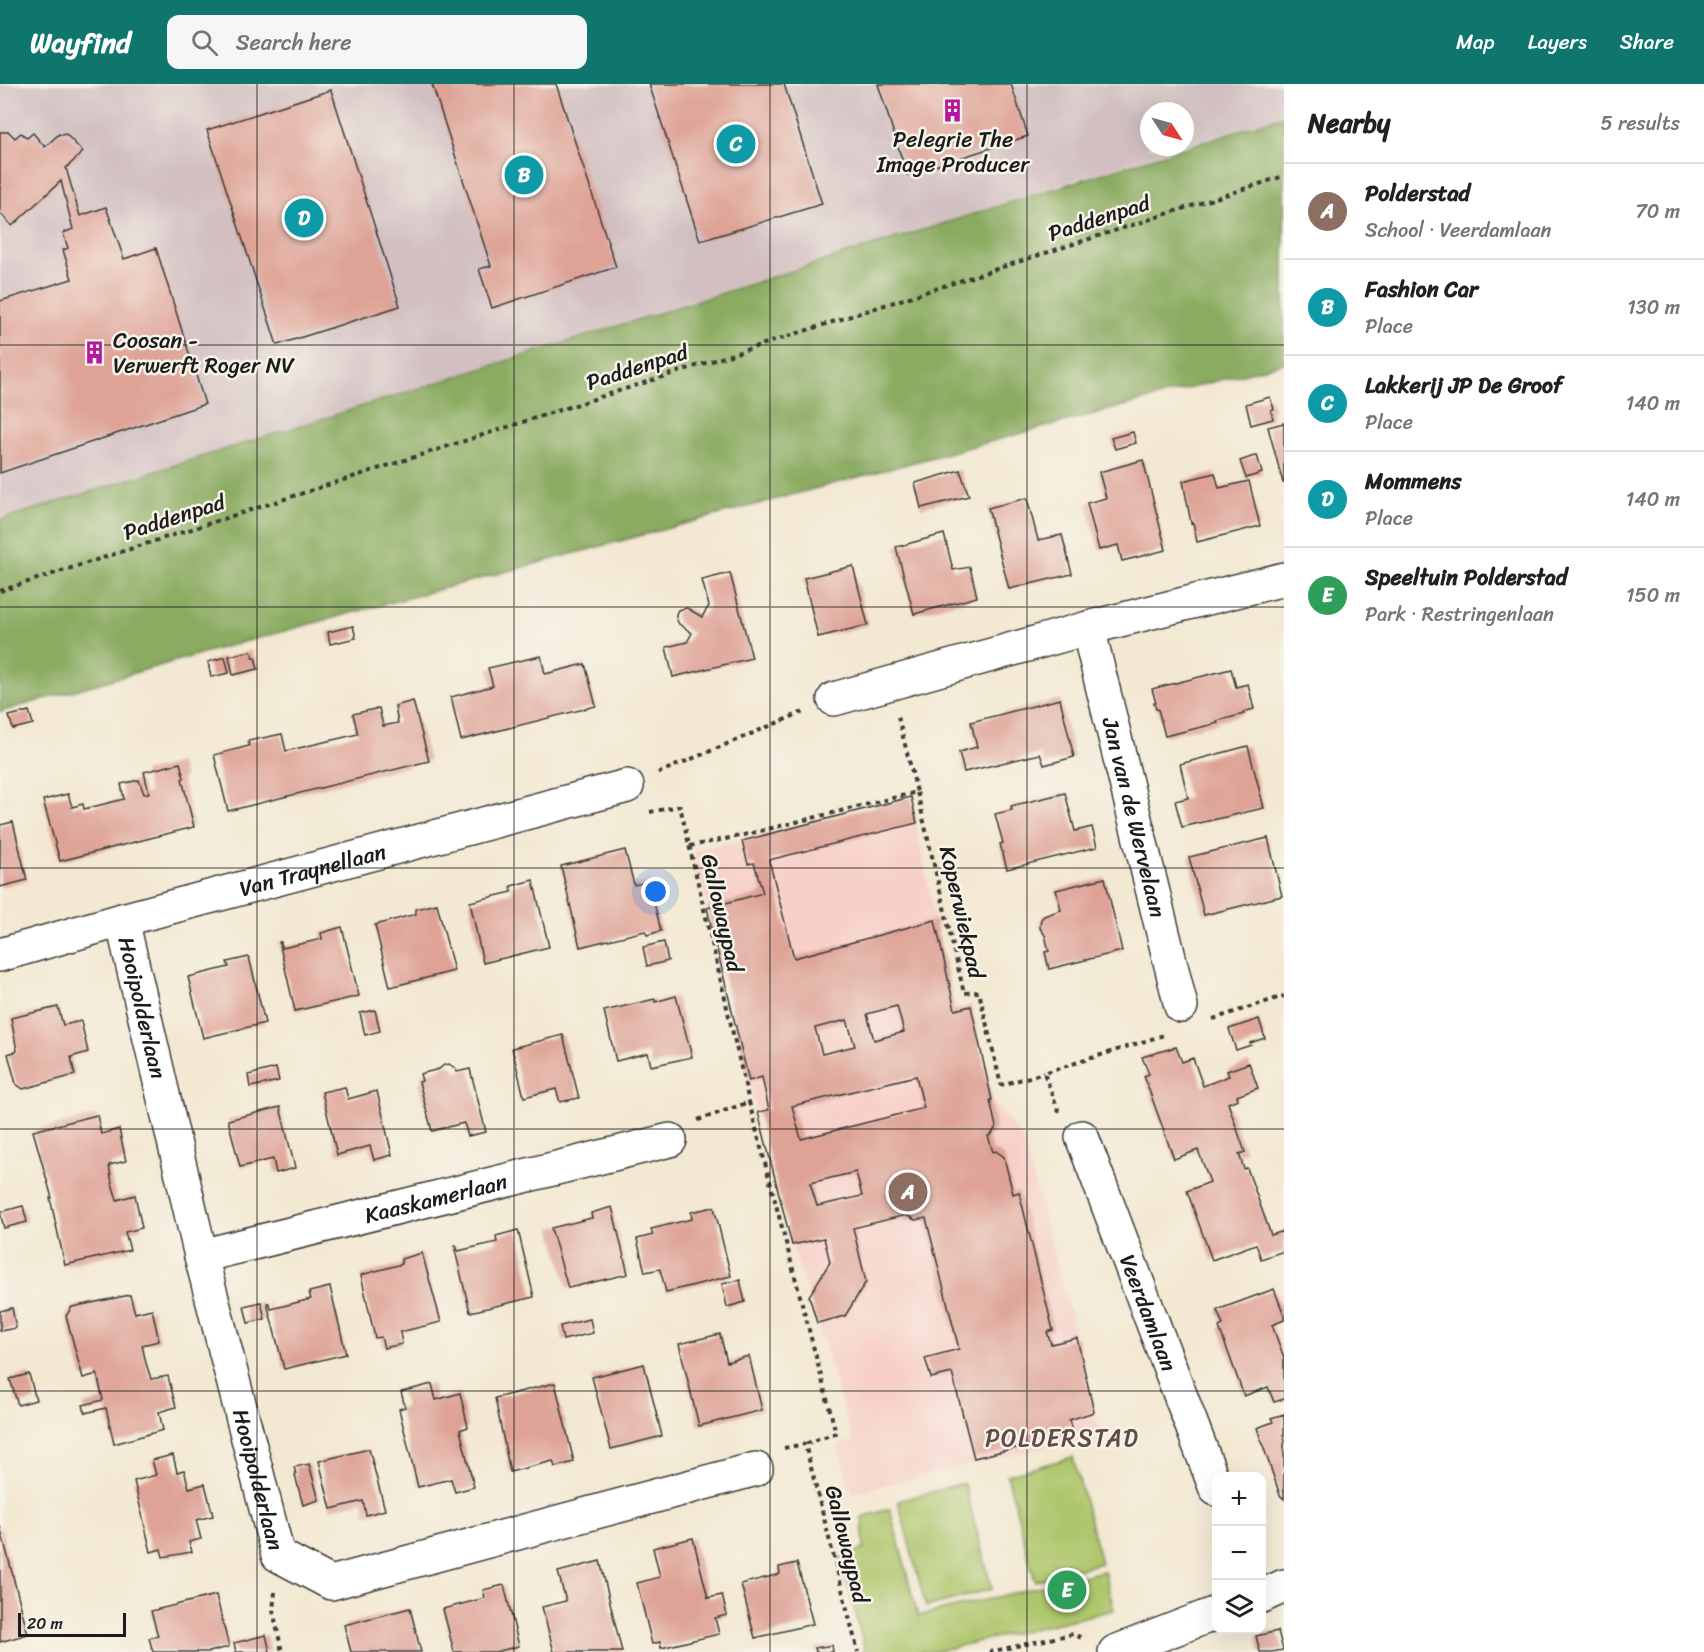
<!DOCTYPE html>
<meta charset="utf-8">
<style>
body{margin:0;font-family:Sriracha,sans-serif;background:#f6f6f6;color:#202124}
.controls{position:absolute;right:18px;bottom:18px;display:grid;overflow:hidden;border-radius:12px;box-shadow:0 6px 24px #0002}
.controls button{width:54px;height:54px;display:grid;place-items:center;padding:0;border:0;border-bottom:2px solid #e0e0e0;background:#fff;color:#202124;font:30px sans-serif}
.compass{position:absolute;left:1140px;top:18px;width:54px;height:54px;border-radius:50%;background:#fff;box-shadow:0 6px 24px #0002;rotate:126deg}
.scale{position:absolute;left:18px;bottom:15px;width:108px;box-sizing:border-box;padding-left:6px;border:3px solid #1c1c1c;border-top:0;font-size:16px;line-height:21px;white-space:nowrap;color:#1c1c1c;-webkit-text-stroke:4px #f7f3e8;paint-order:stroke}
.you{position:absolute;left:656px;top:808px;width:21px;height:21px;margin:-15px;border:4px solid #fff;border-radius:50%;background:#1a73e8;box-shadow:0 0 0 9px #1a73e833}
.badge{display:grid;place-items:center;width:39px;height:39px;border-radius:50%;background:#0f766e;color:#fff;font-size:20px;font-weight:700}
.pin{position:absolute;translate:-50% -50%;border:3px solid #fff;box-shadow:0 2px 6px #0006}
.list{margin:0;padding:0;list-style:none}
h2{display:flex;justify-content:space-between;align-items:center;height:78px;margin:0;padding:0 24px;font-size:26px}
h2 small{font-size:20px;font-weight:400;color:#757577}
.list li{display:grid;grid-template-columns:39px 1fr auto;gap:18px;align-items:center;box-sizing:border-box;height:96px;padding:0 24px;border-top:2px solid #e0e0e0}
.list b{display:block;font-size:22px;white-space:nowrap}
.list p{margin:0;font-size:20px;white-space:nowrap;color:#757577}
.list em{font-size:20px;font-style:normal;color:#757577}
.icon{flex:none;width:33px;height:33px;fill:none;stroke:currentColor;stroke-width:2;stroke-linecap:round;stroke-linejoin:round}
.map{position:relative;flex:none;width:1284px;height:1568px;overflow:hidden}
header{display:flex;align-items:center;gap:36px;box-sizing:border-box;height:84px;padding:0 30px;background:#0f766e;color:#fff}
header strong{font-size:28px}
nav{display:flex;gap:33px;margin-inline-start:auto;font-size:21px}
.search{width:420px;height:54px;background:#f6f6f6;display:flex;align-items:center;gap:15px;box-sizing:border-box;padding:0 21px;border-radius:12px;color:#757577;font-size:22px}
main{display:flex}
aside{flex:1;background:#fff}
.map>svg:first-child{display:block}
</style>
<header>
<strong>Wayfind</strong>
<div class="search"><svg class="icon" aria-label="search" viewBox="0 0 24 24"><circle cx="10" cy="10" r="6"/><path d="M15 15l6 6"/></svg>Search here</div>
<nav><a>Map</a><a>Layers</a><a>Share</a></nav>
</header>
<main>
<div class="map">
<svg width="1284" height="1568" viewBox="0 0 1284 1568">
<rect width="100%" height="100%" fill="#f7f3e8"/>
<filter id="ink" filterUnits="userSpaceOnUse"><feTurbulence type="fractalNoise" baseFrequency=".0167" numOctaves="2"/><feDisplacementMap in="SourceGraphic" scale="12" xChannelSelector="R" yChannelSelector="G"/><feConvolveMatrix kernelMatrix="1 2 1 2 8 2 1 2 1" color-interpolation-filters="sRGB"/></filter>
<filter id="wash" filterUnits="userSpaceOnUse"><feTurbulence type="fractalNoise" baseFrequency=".008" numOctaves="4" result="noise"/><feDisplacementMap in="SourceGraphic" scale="24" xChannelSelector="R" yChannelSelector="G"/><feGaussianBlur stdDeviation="1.35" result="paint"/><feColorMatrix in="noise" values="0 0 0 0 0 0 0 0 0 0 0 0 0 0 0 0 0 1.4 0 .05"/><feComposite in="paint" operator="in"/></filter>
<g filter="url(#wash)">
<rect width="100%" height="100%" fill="#f3e8d1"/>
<path fill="#f7d1c9" d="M911,713L935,836L955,926L971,922L992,1016L1023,1056L1077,1254L1100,1350L852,1409L837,1361L853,1357L809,1212L792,1161L749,997L694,767Z"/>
<path fill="#d2bfc1" d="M0,0H1284V31L1185,61V27H1149V63H1179L0,435Z"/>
<path fill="#aec66c" stroke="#657144" stroke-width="1.5" d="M1073,1373L1101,1479L1035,1497L1007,1391Z
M964,1399L992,1505L926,1523L898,1417Z
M890,1425L918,1532L1104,1487L1114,1526L933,1568H865L841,1473L864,1465L862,1433Z"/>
<path fill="#8aab60" stroke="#53643e" stroke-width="1.5" d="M1284,32V279L210,567L0,628V436Z"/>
<g id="blocks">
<path fill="#dea396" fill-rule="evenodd" d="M432,0H556L616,183L492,224L479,185L491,182Z
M649,0H784L822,120L700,157Z
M878,0H1011L1028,52L907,91Z
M331,6L400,222L277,261L207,46Z
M0,48H9L15,54L21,49L27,54L33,49L45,63L59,50L61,51L66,50L83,68L66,84L80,132L106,123L124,175L156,164L205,320L0,389V217L72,195L63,166L68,164L63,149L73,145L61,97L12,142L0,129Z
M1270,313L1274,325L1271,326L1273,335L1251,341L1246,320Z
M1284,339V399H1283L1268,343Z
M1133,348L1136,359L1115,365L1111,354Z
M1257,371L1262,389L1246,394L1240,377Z
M1143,376L1166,466L1122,477L1118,461L1099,466L1087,419L1106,414L1099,388Z
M960,386L969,412L921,424L915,399Z
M1215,389L1219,404L1249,397L1260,442L1197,458L1193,438L1191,439L1183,397Z
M1027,414L1038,456L1062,451L1072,490L1009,505L988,424Z
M944,450L953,486L970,483L977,513L914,530L896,463Z
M853,482L868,541L818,553L804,494Z
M730,489L752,574L673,593L666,563L687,558L692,549L679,540L676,534V530L678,526L687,524L702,533L709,522L702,496Z
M353,542L356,554L330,560L328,548Z
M251,567L253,573H255L258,585L233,591L229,572Z
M541,572L545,590L585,580L596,622L461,656L451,613L493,602L488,584Z
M225,573L229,589L211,593L208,578Z
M1231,585L1236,603L1248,600L1254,625L1243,628L1244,630L1217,637L1218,639L1165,652L1158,625H1156L1154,619H1156L1152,605Z
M1060,615L1074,673L1044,681L1040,670L964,688L959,668L977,663L971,638Z
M413,617L429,677L228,727L214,671L249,662L248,657L282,650L286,667L358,650L353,630L379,624L383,642L398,639L395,622Z
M29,627L33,640L13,645L9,632Z
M1248,662L1264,724L1182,743L1175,717L1188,714L1180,680Z
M180,679L184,694L182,695L194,743L60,777L43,716L68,710L72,723L83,720L84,725L124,715L121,700L139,696L144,710L149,709L144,688Z
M1065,709L1075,747L1092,743L1097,763L1007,785L1000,760L1003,759L995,730L1012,726L1011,722Z
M911,713L917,739L769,776L794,874L935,836L955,926L971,922L992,1016H990L996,1043L991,1051L988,1052L993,1068L996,1067L1004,1073L1013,1110L1019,1108L1053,1246L1047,1248L1051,1260L1077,1254L1094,1328L1069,1336L1073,1350L974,1374L952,1289L931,1294L925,1274L959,1265L926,1134L915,1136L906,1131L853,1144L866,1198L845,1232L817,1239L809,1212L830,1178L824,1154L792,1161L758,1028L769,1026L762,993L749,997L707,824L763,809L754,779L748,780L742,757ZM897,922L904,948L874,956L867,930ZM847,936L855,962L822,970L815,944ZM916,992L924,1024L801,1055L792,1022ZM856,1088L862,1112L817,1122L810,1099Z
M13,738L27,796L0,803V741Z
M1268,754L1282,812L1204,831L1189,773Z
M625,766L634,801L649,798L661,847L647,851L645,847L580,863L561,782Z
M1105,794L1122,867L1049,885L1045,868L1049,867L1045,851L1040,844V841L1041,835L1044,832L1061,826L1056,806Z
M533,796L549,863L483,879L470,818L512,808L511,802Z
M437,820L454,887L390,903L375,841L416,830V825Z
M342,843L359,912L295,927L279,858H281L282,864L322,855L321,849Z
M664,858L668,877L647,882L643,863Z
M249,873L265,939L203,954L188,893L229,883L227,878Z
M676,912L692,973L651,982L648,969L616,977L604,927L655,915V918Z
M58,923L63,941L81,937L88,968L71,973L75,991L23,1005L16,1000L8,970L17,967L11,934Z
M375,926L380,947L365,951L360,929Z
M1259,935L1265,954L1250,959L1251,961L1236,966L1229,945Z
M563,951L579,1014L560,1018L556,1005L524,1013L512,964Z
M1176,963L1182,978L1193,974L1203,1002L1229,992L1227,987L1249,979L1258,1004L1237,1012L1238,1015L1228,1019L1245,1068L1239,1070L1244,1085L1247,1084L1271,1151L1284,1147V1167L1261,1175L1256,1160L1212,1176L1187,1107L1210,1098L1198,1066L1174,1075L1144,992L1149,990L1142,973Z
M449,980L455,984L457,988L470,985L486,1048L468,1052L464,1039L432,1047L419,998L422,997L420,990L439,985L444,981Z
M276,984L279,997L250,1003L248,991Z
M345,1003L348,1015L377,1007L392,1071L374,1076L370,1062L337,1071L322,1008Z
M280,1023L295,1084L276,1089L273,1075L240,1083L228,1036Z
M97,1031L101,1050L119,1045L126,1077L109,1081L112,1099L117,1116L135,1111L142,1144L125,1148L130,1166L65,1181L50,1114H52L33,1047Z
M23,1122L27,1138L4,1144L0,1128Z
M612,1123L628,1190L568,1204L551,1144L592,1134L591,1129Z
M714,1123L731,1192L666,1208L660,1185L645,1188L637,1155L653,1151L651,1145L692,1135L691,1128Z
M518,1146L534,1213L470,1228L454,1162L456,1161L458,1167L497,1158L496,1152Z
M422,1169L441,1238L400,1248L402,1260L384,1264L381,1253L375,1254L361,1191L402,1180L401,1175Z
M740,1196L745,1218L727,1223L722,1200Z
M330,1203L346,1270L284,1285L267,1219H269L271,1225L311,1215L309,1208Z
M1274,1205L1284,1231V1236L1272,1241L1284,1274V1315L1274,1318L1268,1303L1244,1312L1219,1243L1223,1241L1217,1226Z
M130,1211L135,1229L152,1225L159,1257L142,1261L146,1279L151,1295L168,1292L176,1323L159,1328L163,1346L114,1360L106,1324L85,1329L83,1321L103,1316L97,1290L83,1294L66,1232L72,1223Z
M261,1218L265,1235L248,1239L244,1222Z
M12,1224L16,1244L0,1247V1227Z
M590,1235L593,1249L563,1256L560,1242Z
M720,1250L727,1278L749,1272L762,1326L699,1342L679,1260Z
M644,1280L662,1352L611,1365L592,1293Z
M29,1290L36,1316L18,1321L10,1295Z
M555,1299L574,1378L555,1383L553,1377L510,1388L495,1314Z
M432,1300L436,1316L460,1309L468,1343L460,1346L474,1403L455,1408L451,1395L418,1403L399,1325L405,1323L401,1308Z
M1284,1330V1415L1280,1411L1257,1344L1273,1338L1271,1334Z
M369,1365L385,1426L366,1431L363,1417L331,1425L319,1377Z
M173,1371L177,1388L184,1386L189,1404L205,1400L213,1432L196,1436L201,1455L189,1458L192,1468L163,1473L161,1465L151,1468L134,1397L156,1391L152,1376Z
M309,1380L319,1416L303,1421L295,1391L296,1390L294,1383Z
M0,1442L28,1550L0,1558Z
M693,1454L708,1514L722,1511L727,1531L715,1534L719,1550L661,1564L660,1558L652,1560L637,1499L660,1493L653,1464Z
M600,1477L622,1568H554L542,1523L566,1517L558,1488Z
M797,1479L813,1540L755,1554L741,1500L780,1490L779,1483Z
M504,1501L519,1562L495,1568H454L443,1525L485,1514L483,1506Z
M216,1511L229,1563L209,1568H153L149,1554L158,1552L151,1527Z
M410,1524L421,1568H351L344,1541Z
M1278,1547L1283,1566L1272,1568H1260L1256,1552Z
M266,1551L270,1568H236L234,1559Z
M832,1561L833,1568H816L815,1564Z"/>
</g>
</g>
<g filter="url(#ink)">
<use href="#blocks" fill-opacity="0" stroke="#3c3b37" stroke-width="1.5"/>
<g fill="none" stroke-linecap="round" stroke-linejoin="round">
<defs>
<g id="minor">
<path id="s1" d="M1088,544L1181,922"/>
<path d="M834,615L1088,544L1284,495"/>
<path id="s2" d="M122,836L201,1172L278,1471L331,1499L756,1385"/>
<path id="s3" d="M0,871L122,836L627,702"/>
<path id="s4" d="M1082,1053L1216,1405"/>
<path id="s5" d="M201,1172L670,1056"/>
<path d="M1262,1512L1284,1502"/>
<path d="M1115,1568L1216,1529"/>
</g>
</defs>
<use href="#minor" stroke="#3c3b37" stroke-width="36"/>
<path stroke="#3c3b37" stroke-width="4" stroke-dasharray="4.5 4.5" stroke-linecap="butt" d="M0,507L1284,92
M898,633L917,708
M658,689L803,628
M650,728L680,722L749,1018
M690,762L740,752L917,708L964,909L979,908L1001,1001L1044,989
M1213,935L1284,912
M1059,1028L1044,989L1164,951
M698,1036L749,1018L836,1349L805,1360
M784,1364L805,1360L858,1568
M275,1508L273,1526L282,1568
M989,1568L1073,1550L1084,1555"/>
<use href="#minor" stroke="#fff" stroke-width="33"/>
</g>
</g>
<path fill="none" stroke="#1c1c1c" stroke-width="1.5" stroke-opacity="0.55" d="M257,0V1568M514,0V1568M770,0V1568M1027,0V1568M0,261H1284M0,523H1284M0,784H1284M0,1045H1284M0,1307H1284"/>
<defs>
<symbol id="building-bare" viewBox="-9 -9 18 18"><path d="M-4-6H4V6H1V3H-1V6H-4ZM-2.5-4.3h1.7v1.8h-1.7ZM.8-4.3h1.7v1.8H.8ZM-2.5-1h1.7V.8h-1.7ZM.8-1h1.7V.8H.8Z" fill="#b5179e" stroke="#f7f3e8" stroke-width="2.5" paint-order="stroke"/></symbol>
</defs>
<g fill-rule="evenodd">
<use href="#building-bare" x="936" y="10" width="33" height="33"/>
<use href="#building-bare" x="78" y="252" width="33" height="33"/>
</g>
<g text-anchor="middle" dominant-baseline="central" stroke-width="5" stroke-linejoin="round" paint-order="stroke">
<g font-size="22" fill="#1c1c1c" stroke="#f7f3e8">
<text x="953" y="55">Pelegrie The<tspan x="953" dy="25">Image Producer</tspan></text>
<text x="113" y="256" text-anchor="start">Coosan -<tspan x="113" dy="25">Verwerft Roger NV</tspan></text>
</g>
<g font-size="22" fill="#1c1c1c" stroke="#f7f3e8">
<text transform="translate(1099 134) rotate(-18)">Paddenpad</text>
<text transform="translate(637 283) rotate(-18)">Paddenpad</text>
<text transform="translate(174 433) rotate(-18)">Paddenpad</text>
<text stroke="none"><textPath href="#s1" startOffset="195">Jan van de Wervelaan</textPath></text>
<text stroke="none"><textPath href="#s3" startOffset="324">Van Traynellaan</textPath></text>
<text transform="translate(962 828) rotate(77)">Koperwiekpad</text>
<text transform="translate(722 829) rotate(77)">Gallowaypad</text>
<text stroke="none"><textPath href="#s2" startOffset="90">Hooipolderlaan</textPath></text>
<text stroke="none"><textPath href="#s5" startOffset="242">Kaaskamerlaan</textPath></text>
<text stroke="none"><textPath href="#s4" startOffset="188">Veerdamlaan</textPath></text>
<text stroke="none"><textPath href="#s2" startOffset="576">Hooipolderlaan</textPath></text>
<text transform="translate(847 1460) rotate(76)">Gallowaypad</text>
</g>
<g font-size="24" letter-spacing="1.5" fill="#604b47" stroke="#f7f3e8">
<text x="1062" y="1354">POLDERSTAD</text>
</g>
</g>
</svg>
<div class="controls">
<button>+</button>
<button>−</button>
<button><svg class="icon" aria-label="layers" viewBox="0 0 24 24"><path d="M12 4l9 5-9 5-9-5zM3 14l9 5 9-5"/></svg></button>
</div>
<svg class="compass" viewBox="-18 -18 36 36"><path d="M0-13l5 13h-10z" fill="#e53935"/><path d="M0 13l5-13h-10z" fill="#757577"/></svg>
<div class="scale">20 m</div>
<div class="you"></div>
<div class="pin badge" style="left:908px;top:1108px;background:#8d6e63">A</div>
<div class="pin badge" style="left:524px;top:91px;background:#0f9aa8">B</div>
<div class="pin badge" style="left:736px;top:60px;background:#0f9aa8">C</div>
<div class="pin badge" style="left:304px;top:134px;background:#0f9aa8">D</div>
<div class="pin badge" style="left:1067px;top:1506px;background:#2e9e5b">E</div>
</div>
<aside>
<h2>Nearby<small>5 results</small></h2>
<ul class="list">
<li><span class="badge" style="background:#8d6e63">A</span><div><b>Polderstad</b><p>School · Veerdamlaan</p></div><em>70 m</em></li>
<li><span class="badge" style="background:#0f9aa8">B</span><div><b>Fashion Car</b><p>Place</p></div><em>130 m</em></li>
<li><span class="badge" style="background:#0f9aa8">C</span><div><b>Lakkerij JP De Groof</b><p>Place</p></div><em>140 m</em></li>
<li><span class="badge" style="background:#0f9aa8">D</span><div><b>Mommens</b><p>Place</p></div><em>140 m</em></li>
<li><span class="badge" style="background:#2e9e5b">E</span><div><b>Speeltuin Polderstad</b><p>Park · Restringenlaan</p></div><em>150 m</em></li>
</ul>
</aside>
</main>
